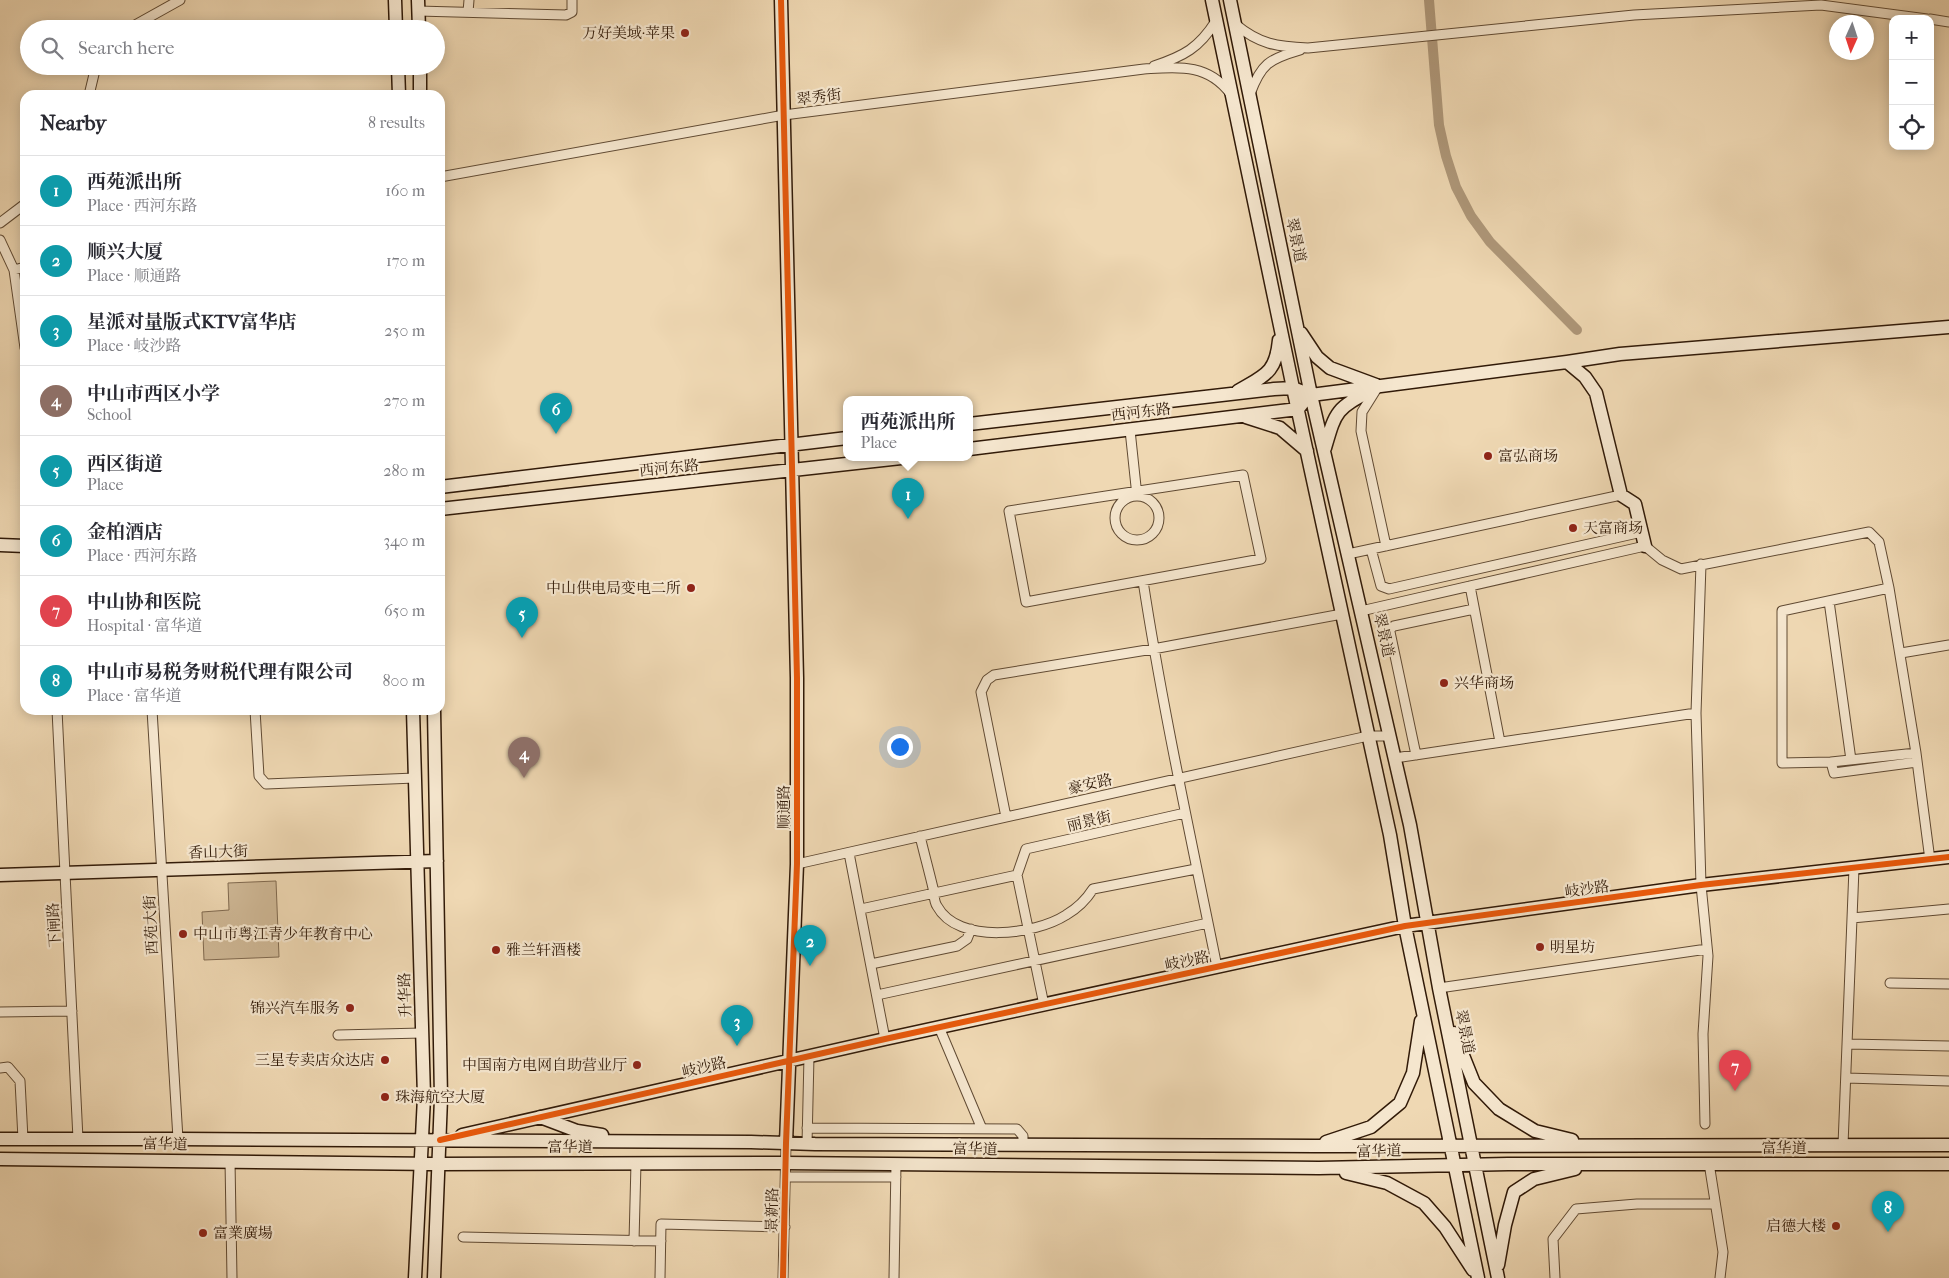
<!DOCTYPE html>
<meta charset="utf-8">
<style>
body{margin:0;font-family:"IM FELL French Canon","Noto Serif SC",serif;background:#f2f2f3;color:#2b2b33}
.controls{position:absolute;right:15px;top:15px;display:grid;overflow:hidden;border-radius:10px;box-shadow:0 2px 12px #0003}
.controls button{width:45px;height:45px;display:grid;place-items:center;padding:0;border:0;border-bottom:1px solid #e1e1e2;background:#fff;color:#2b2b33;font:25px sans-serif}
.compass{position:absolute;left:1829px;top:15px;width:45px;height:45px;border-radius:50%;background:#fff;box-shadow:0 2px 12px #0003;rotate:183deg}
.you{position:absolute;left:899px;top:746px;width:18px;height:18px;margin:-12px;border:4px solid #fff;border-radius:50%;background:#1a73e8;box-shadow:0 0 0 8px #1a73e833}
.badge{display:grid;place-items:center;width:32px;height:32px;border-radius:50%;background:#1a73e8;color:#fff;font-size:16px;font-weight:700}
.pin{position:absolute;translate:-50% -41px;filter:drop-shadow(0 1px 2px #0008)}
.pin::after{content:'';position:absolute;top:26px;width:18px;height:15px;background:inherit;clip-path:polygon(0 0,100% 0,50% 100%)}
.popup{position:absolute;left:843px;top:396px;width:130px;height:65px;box-sizing:border-box;display:grid;place-content:center;border-radius:10px;background:#fff;filter:drop-shadow(0 1px 4px #0005);font-size:16px;white-space:nowrap;color:#7c7c81}
.popup b{font-size:19px;color:#2b2b33}
.popup::after{content:'';position:absolute;left:50%;top:100%;margin-left:-10px;border:10px solid transparent;border-top-color:#fff}
.list{margin:0;padding:0;list-style:none}
h2{display:flex;justify-content:space-between;align-items:center;height:65px;margin:0;padding:0 20px;font-size:21px}
h2 small{font-size:16px;font-weight:400;color:#7c7c81}
.list li{display:grid;grid-template-columns:32px 1fr auto;gap:15px;align-items:center;box-sizing:border-box;height:70px;padding:0 20px;border-top:1px solid #e1e1e2}
.list b{display:block;font-size:19px;white-space:nowrap}
.list p{margin:0;font-size:16px;white-space:nowrap;color:#7c7c81}
.list em{font-size:16px;font-style:normal;color:#7c7c81}
.icon{flex:none;width:28px;height:28px;fill:none;stroke:currentColor;stroke-width:2;stroke-linecap:round;stroke-linejoin:round}
.map{position:relative;flex:none;width:1949px;height:1278px;overflow:hidden}
.search{position:absolute;background:#fff;box-shadow:0 2px 12px #0003;left:20px;top:20px;width:425px;height:55px;display:flex;align-items:center;gap:12px;box-sizing:border-box;padding:0 18px;border-radius:28px;color:#7c7c81;font-size:19px}
.panel{position:absolute;background:#fff;box-shadow:0 2px 12px #0003;left:20px;top:90px;width:425px;height:625px;border-radius:15px}
.map>svg:first-child{display:block}
</style>
<div class="map">
<svg width="1949" height="1278" viewBox="0 0 1949 1278">
<rect width="100%" height="100%" fill="#efd8b3"/>
<filter id="stains"><feTurbulence type="fractalNoise" baseFrequency=".004" numOctaves="4"/><feColorMatrix values="0 0 0 0 .2 0 0 0 0 .09 0 0 0 0 .02 0 0 0 .5 -.17"/></filter>
<radialGradient id="worn" r=".72"><stop offset=".6" stop-color="#630" stop-opacity="0"/><stop offset="1" stop-color="#630" stop-opacity=".3"/></radialGradient>
<path fill="#cfb896" stroke="#80694f" d="M276,881L279,957L204,960L202,912L229,910L228,883Z"/>
<g fill="none" stroke-linecap="round" stroke-linejoin="round">
<path stroke="#ae9779" stroke-width="10" d="M1429,0L1439,125L1446,156L1456,187L1471,216L1490,242L1577,330"/>
<defs>
<path id="street" d="M418,11L566,15L572,12V0
M468,12L469,0
M1930,19L1949,22
M1235,24C1259,44 1277,47 1308,48L1634,15L1821,5L1927,19
M128,29L180,0
M1154,66C1184,56 1199,48 1216,21
M1250,94C1261,64 1269,59 1300,50
M89,95L96,66
M440,177L784,115L1144,69C1178,67 1207,63 1230,93
M0,223L25,204
M0,240L14,270L25,348
M14,270L25,267
M1377,388L1362,412L1361,431L1386,546
M1130,430L1137,496
M1243,475L1261,559L1026,602L1009,511Z
M1115 518a22 22 0 1 1 44 0a22 22 0 1 1-44 0Z
M1371,549L1381,586L1389,589L1642,532
M1348,554L1621,495
M1701,564L1696,713L1701,885L1708,956L1703,1034L1705,1124
M1143,581C1163,711 1191,838 1217,967
M1470,586L1500,742
M1889,588L1782,611V763L1831,762L1834,773L1917,762
M1829,601L1851,760
M1361,611L1645,546L1662,560L1681,569L1869,532L1879,542L1889,588L1916,753L1930,860
M1901,653L1949,645
M57,710L78,1139
M152,710L178,1139
M255,710L259,776L266,784L415,778
M1416,755L1390,632V629L1394,626L1474,609
M1395,758L1696,713
M1831,762L1916,753
M1006,817L981,692L987,680L994,675L1153,649L1342,614
M920,836C924,853 929,871 933,888C934,894 934,902 937,906C958,945 1035,935 1066,915C1078,908 1086,900 1093,889L1196,869
M849,853L885,1039
M797,864L1368,736H1390
M1017,875L1044,1005
M861,909L1017,875L1026,849L1185,813
M1852,918L1949,909
M871,964L957,946L967,939L971,929
M1890,983L1949,984
M1439,988L1707,949
M877,995L1208,923
M0,1012L72,1011
M939,1027L982,1129
M338,1035L422,1033
M1847,1044L1949,1046
M0,1068L8,1067L20,1081L23,1139
M1846,1078L1949,1081
M807,1128L1017,1129L1023,1136V1145
M807,1144L809,1056
M1843,1145L1854,868
M230,1161L232,1278
M1709,1163L1723,1252L1720,1278
M786,1177H896
M463,1237L661,1241
M634,1241L636,1163
M660,1278L661,1224L785,1227
M783,1278L786,1143
M894,1278L896,1164
M1555,1278L1553,1239L1576,1209L1637,1204H1715"/>
<path id="secondary" d="M395,0L396,29
M418,0L419,29
M781,0L797,678V864L786,1143
M1212,0L1293,388L1390,835L1405,926L1478,1278
M1230,0L1311,395L1410,825L1439,988L1498,1278
M398,66L399,95
M420,66V95
M1301,333L1317,357L1330,368L1376,385
M1567,362L1585,377L1596,393L1621,495L1635,504L1645,546
M1238,391C1265,375 1276,373 1279,340
M1246,417L1280,428L1307,451
M969,424L1274,389L1293,388L1311,395L1567,362L1620,354L1949,327
M1325,448C1336,410 1336,409 1372,390
M969,449L1298,409L1302,404
M440,487L847,438
M440,509L901,458
M0,545L25,546
M413,710L424,1097L415,1278
M434,710L441,1098L434,1278
M0,875L437,861
M1454,1033L1474,1083L1499,1109L1535,1131L1572,1140
M540,1117L577,1131L602,1135
M462,1135L885,1039L1405,926L1701,885L1949,857
M0,1139H178L751,1142L815,1144L1315,1146L1949,1145
M1326,1142L1371,1127L1400,1103L1413,1073L1421,1021
M0,1159L439,1164L786,1163L1319,1168L1508,1164H1949
M1346,1173L1387,1183L1424,1203L1445,1227L1473,1270
M1498,1265L1505,1225L1514,1192L1534,1179L1575,1169"/>
</defs>
<use href="#street" stroke="#604a33" stroke-width="11"/>
<use href="#secondary" stroke="#311a08" stroke-width="15"/>
<use href="#street" stroke="#f5e6ce" stroke-width="9"/>
<use href="#secondary" stroke="#f5e6ce" stroke-width="12"/>
<defs>
<path id="cycleway" d="M781,0L797,678V864L786,1143L783,1278
M440,1140L885,1039L1405,926L1701,885L1949,857"/>
</defs>
<use href="#cycleway" stroke="#f5e6ce" stroke-width="9"/>
<use href="#cycleway" stroke="#e8590c" stroke-width="6"/>
</g>
<g fill="#8f2418" stroke="#f5e6ce" stroke-width="2">
<circle cx="685" cy="33" r="5"/>
<circle cx="1488" cy="456" r="5"/>
<circle cx="1573" cy="528" r="5"/>
<circle cx="691" cy="588" r="5"/>
<circle cx="1444" cy="683" r="5"/>
<circle cx="183" cy="934" r="5"/>
<circle cx="1540" cy="947" r="5"/>
<circle cx="496" cy="950" r="5"/>
<circle cx="350" cy="1008" r="5"/>
<circle cx="385" cy="1060" r="5"/>
<circle cx="637" cy="1065" r="5"/>
<circle cx="385" cy="1097" r="5"/>
<circle cx="1836" cy="1226" r="5"/>
<circle cx="203" cy="1233" r="5"/>
</g>
<g text-anchor="middle" dominant-baseline="central" stroke-width="4.5" stroke-linejoin="round" paint-order="stroke">
<g font-size="15" fill="#311a08" stroke="#f5e6ce" text-anchor="start">
<text x="675" y="33" text-anchor="end">万好美域·苹果</text>
<text x="1498" y="456">富弘商场</text>
<text x="1583" y="528">天富商场</text>
<text x="681" y="588" text-anchor="end">中山供电局变电二所</text>
<text x="1454" y="683">兴华商场</text>
<text x="193" y="934">中山市粤江青少年教育中心</text>
<text x="1550" y="947">明星坊</text>
<text x="506" y="950">雅兰轩酒楼</text>
<text x="340" y="1008" text-anchor="end">锦兴汽车服务</text>
<text x="375" y="1060" text-anchor="end">三星专卖店众达店</text>
<text x="627" y="1065" text-anchor="end">中国南方电网自助营业厅</text>
<text x="395" y="1097">珠海航空大厦</text>
<text x="1826" y="1226" text-anchor="end">启德大楼</text>
<text x="213" y="1233">富業廣場</text>
</g>
<g font-size="15" fill="#311a08" stroke="#f5e6ce">
<text transform="translate(819 97) rotate(-7)">翠秀街</text>
<text transform="translate(1296 240) rotate(78)">翠景道</text>
<text transform="translate(1141 412) rotate(-7)">西河东路</text>
<text transform="translate(669 468) rotate(-6)">西河东路</text>
<text transform="translate(1384 635) rotate(77)">翠景道</text>
<text transform="translate(1090 784) rotate(-13)">豪安路</text>
<text transform="translate(784 807) rotate(-90)">顺通路</text>
<text transform="translate(1089 821) rotate(-13)">丽景街</text>
<text transform="translate(218 852) rotate(-2)">香山大街</text>
<text transform="translate(1587 889) rotate(-8)">岐沙路</text>
<text transform="translate(54 925) rotate(-93)">下闸路</text>
<text transform="translate(151 925) rotate(-93)">西苑大街</text>
<text transform="translate(1187 961) rotate(-12)">岐沙路</text>
<text transform="translate(405 995) rotate(-92)">升华路</text>
<text transform="translate(1465 1032) rotate(79)">翠景道</text>
<text transform="translate(704 1067) rotate(-13)">岐沙路</text>
<text transform="translate(165 1144) rotate(1)">富华道</text>
<text x="570" y="1147">富华道</text>
<text x="1784" y="1148">富华道</text>
<text transform="translate(975 1149) rotate(1)">富华道</text>
<text transform="translate(1379 1151) rotate(-1)">富华道</text>
<text transform="translate(772 1210) rotate(-89)">景新路</text>
</g>
</g>
<rect width="100%" height="100%" filter="url(#stains)"/>
<rect width="100%" height="100%" fill="url(#worn)"/>
</svg>
<div class="controls">
<button>+</button>
<button>−</button>
<button><svg class="icon" aria-label="locate" viewBox="0 0 24 24"><circle cx="12" cy="12" r="6"/><path d="M12 2v4M12 18v4M2 12h4M18 12h4"/></svg></button>
</div>
<svg class="compass" viewBox="-18 -18 36 36"><path d="M0-13l5 13h-10z" fill="#e53935"/><path d="M0 13l5-13h-10z" fill="#7c7c81"/></svg>
<div class="you"></div>
<div class="pin badge" style="left:908px;top:519px;background:#0f9aa8">1</div>
<div class="popup"><b>西苑派出所</b>Place</div>
<div class="pin badge" style="left:810px;top:966px;background:#0f9aa8">2</div>
<div class="pin badge" style="left:737px;top:1046px;background:#0f9aa8">3</div>
<div class="pin badge" style="left:524px;top:778px;background:#8d6e63">4</div>
<div class="pin badge" style="left:522px;top:638px;background:#0f9aa8">5</div>
<div class="pin badge" style="left:556px;top:434px;background:#0f9aa8">6</div>
<div class="pin badge" style="left:1735px;top:1091px;background:#e0444e">7</div>
<div class="pin badge" style="left:1888px;top:1232px;background:#0f9aa8">8</div>
<div class="search"><svg class="icon" aria-label="search" viewBox="0 0 24 24"><circle cx="10" cy="10" r="6"/><path d="M15 15l6 6"/></svg>Search here</div>
<section class="panel">
<h2>Nearby<small>8 results</small></h2>
<ul class="list">
<li><span class="badge" style="background:#0f9aa8">1</span><div><b>西苑派出所</b><p>Place · 西河东路</p></div><em>160 m</em></li>
<li><span class="badge" style="background:#0f9aa8">2</span><div><b>顺兴大厦</b><p>Place · 顺通路</p></div><em>170 m</em></li>
<li><span class="badge" style="background:#0f9aa8">3</span><div><b>星派对量版式KTV富华店</b><p>Place · 岐沙路</p></div><em>250 m</em></li>
<li><span class="badge" style="background:#8d6e63">4</span><div><b>中山市西区小学</b><p>School</p></div><em>270 m</em></li>
<li><span class="badge" style="background:#0f9aa8">5</span><div><b>西区街道</b><p>Place</p></div><em>280 m</em></li>
<li><span class="badge" style="background:#0f9aa8">6</span><div><b>金柏酒店</b><p>Place · 西河东路</p></div><em>340 m</em></li>
<li><span class="badge" style="background:#e0444e">7</span><div><b>中山协和医院</b><p>Hospital · 富华道</p></div><em>650 m</em></li>
<li><span class="badge" style="background:#0f9aa8">8</span><div><b>中山市易税务财税代理有限公司</b><p>Place · 富华道</p></div><em>800 m</em></li>
</ul>
</section>
</div>
